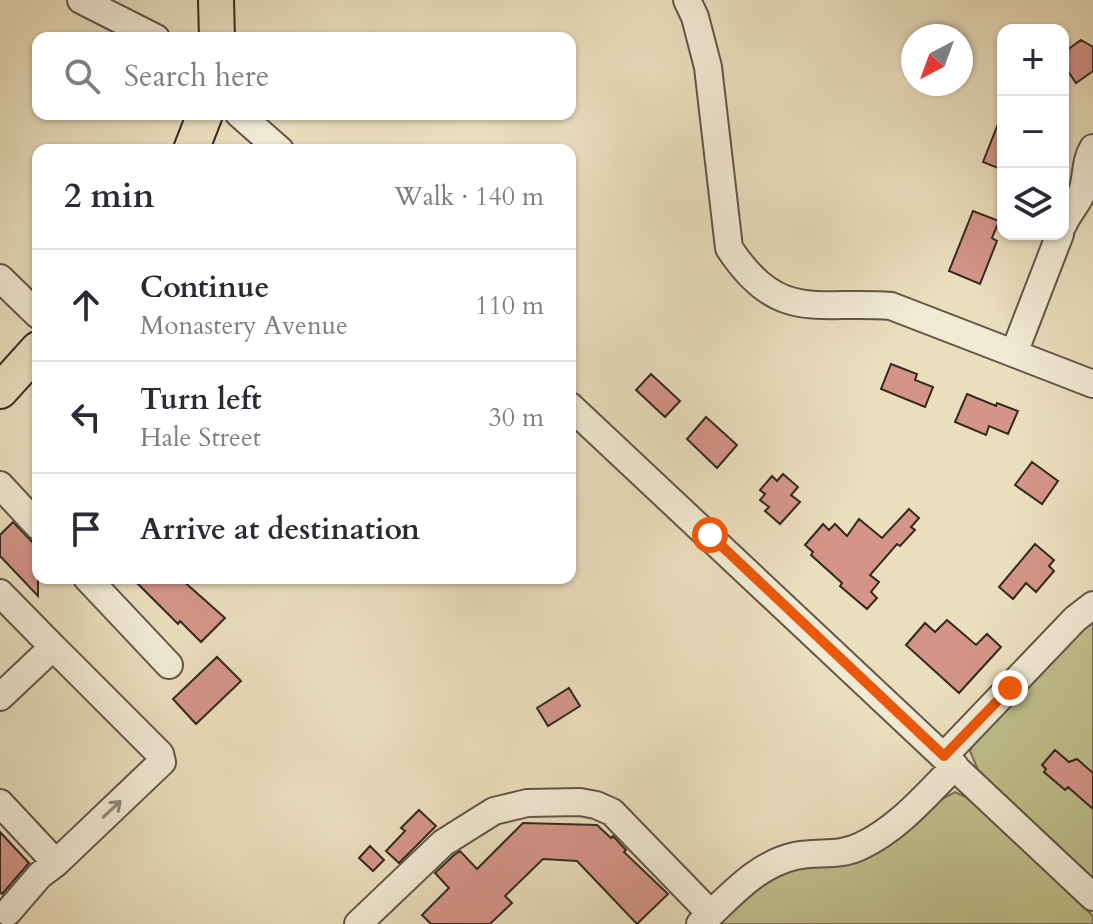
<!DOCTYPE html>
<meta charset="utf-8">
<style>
body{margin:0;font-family:Cardo,serif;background:#f7f7f7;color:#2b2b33}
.controls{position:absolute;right:24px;top:24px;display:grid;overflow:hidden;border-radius:16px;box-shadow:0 2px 6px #0004}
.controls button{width:72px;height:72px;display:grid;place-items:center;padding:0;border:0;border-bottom:2px solid #e1e1e2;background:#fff;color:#2b2b33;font:40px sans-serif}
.compass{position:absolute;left:901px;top:24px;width:72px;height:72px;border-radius:50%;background:#fff;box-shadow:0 2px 6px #0004;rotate:221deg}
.stop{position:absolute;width:24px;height:24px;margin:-18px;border:6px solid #ea580c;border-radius:50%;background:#fff}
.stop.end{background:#ea580c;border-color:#fff;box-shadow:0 2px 8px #0008}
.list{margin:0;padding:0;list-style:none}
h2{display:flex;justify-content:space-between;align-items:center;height:104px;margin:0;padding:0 32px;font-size:34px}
h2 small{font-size:26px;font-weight:400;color:#7c7c81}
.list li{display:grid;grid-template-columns:52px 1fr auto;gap:24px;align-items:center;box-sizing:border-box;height:112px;padding:0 32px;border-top:2px solid #e1e1e2}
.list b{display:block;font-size:30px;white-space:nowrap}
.list p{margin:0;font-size:26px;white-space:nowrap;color:#7c7c81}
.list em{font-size:26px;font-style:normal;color:#7c7c81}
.icon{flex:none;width:44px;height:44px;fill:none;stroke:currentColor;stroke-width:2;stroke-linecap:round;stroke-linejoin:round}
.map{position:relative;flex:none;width:1093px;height:924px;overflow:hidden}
.search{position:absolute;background:#fff;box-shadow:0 2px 6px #0004;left:32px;top:32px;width:544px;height:88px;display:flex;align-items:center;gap:20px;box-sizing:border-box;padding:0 28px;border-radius:16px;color:#7c7c81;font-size:30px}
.panel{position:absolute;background:#fff;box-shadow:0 2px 6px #0004;left:32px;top:144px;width:544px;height:440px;border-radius:16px}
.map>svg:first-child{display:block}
</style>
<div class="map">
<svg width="1093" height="924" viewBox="0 0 1093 924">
<rect width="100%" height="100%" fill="#eadebd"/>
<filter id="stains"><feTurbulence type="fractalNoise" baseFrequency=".0025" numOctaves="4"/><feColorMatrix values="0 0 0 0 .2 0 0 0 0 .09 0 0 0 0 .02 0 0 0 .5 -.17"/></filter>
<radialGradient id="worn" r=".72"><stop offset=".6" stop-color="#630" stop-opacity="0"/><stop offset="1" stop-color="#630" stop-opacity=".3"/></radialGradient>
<path fill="#bfbf8c" stroke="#797456" stroke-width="2" d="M1093,619V878L978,770L970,751L974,743Z
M955,792L970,799L1093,916V924H715L768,876L800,866L827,867L850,863L901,836L942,799Z"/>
<path fill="#d49588" stroke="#332921" stroke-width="2" d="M1081,40L1093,47V71L1076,83L1063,64V53Z
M1002,114H1003V170L983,162Z
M973,211L999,221L992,238L997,241L980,284L949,271Z
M891,364L917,374L915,380L933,387L925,407L881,389Z
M651,374L680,401L665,417L636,390Z
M967,394L996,406L997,403L1018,411L1008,434L989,426L986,435L955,422Z
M706,417L737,445L717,468L687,439Z
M1032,462L1058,481L1042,504L1015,485Z
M783,474L798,487L791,495L800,502L780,524L765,511L769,507L760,500L765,494L760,490L772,476L777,481Z
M909,509L919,518L911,527L915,530L900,546L897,544L870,575L879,582L871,592L877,598L867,609L840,586L842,583L811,555L813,552L805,545L823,524L829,530L835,524L847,536L859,519L882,538Z
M13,522L38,548V596L0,556V535Z
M1035,544L1054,560L1049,566L1054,571L1036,592L1026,583L1013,599L999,587Z
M132,578H180L225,618L201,642L180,621L178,624Z
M947,620L976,645L987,634L1001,647L959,693L906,645L925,623L935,632Z
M217,657L241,681L196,724L173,699Z
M569,688L580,706L548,726L537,708Z
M1055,750L1069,762L1077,759L1093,773V809L1068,787L1065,790L1044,772L1046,769L1042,765Z
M419,810L436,826L399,863L386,851L405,831L401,828Z
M523,823L597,825L611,838L613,836L626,850L624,852L668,894L637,924L577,861L543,859L505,896L512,903L490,924H431L422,915L449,888L435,873L453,856L460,851L477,869Z
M0,832L29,863L2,894L0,892Z
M370,846L384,860L373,871L359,858Z"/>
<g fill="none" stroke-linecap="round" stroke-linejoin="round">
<defs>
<path id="minor" d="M81,0L156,38
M687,0L695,17L708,67L729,248C779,324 817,300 891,306L1093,384
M239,114L280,150
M1063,225C1068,213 1078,203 1082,192C1087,177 1085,161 1093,148
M0,278L38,315
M1014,353L1060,234
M570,406L1093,897
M0,485L38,526
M87,578L169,665
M0,593L53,647L0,697
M53,647L160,754L162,762L56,863
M944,756L1075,619L1093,605
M0,803L56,863L40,875L8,912
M358,924L443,843L494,811L527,803L580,802L596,805L612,812L711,914
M700,924C729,898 755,865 795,856C818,851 839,857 861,846C899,828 926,795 955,766"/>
<path id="major" d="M216,0L217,38
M191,150L205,114
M0,391L38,349"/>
</defs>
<use href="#minor" stroke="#615648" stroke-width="30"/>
<use href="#major" stroke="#332921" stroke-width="38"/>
<use href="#minor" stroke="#f1ead4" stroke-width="26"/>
<use href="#major" stroke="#eadebd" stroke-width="34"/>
</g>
<defs><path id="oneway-shaft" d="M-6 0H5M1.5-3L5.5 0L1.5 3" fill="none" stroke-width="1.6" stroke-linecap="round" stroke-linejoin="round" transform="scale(2)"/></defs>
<use stroke="#928a7a" href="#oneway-shaft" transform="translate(112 809) rotate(-43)"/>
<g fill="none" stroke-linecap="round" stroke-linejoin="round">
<path stroke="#ea580c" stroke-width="10" d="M710,535L944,756L1010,688"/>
</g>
<rect width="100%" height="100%" filter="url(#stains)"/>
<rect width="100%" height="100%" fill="url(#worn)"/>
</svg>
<div class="controls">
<button>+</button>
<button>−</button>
<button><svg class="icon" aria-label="layers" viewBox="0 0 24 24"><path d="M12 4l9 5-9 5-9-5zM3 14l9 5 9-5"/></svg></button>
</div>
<svg class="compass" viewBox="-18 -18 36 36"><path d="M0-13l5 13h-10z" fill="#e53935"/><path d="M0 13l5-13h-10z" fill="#7c7c81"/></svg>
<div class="stop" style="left:710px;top:535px"></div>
<div class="stop end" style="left:1010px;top:688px"></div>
<div class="search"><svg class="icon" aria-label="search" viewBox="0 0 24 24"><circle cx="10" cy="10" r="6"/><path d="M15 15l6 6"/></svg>Search here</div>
<section class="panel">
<h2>2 min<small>Walk · 140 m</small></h2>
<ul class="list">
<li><svg class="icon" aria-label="ahead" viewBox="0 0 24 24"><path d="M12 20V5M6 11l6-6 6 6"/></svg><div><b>Continue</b><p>Monastery Avenue</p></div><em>110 m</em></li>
<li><svg class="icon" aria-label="left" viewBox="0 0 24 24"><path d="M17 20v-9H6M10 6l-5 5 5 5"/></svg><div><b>Turn left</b><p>Hale Street</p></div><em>30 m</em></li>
<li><svg class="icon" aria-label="arrive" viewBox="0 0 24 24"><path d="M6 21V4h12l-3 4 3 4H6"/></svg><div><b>Arrive at destination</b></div></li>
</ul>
</section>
</div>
